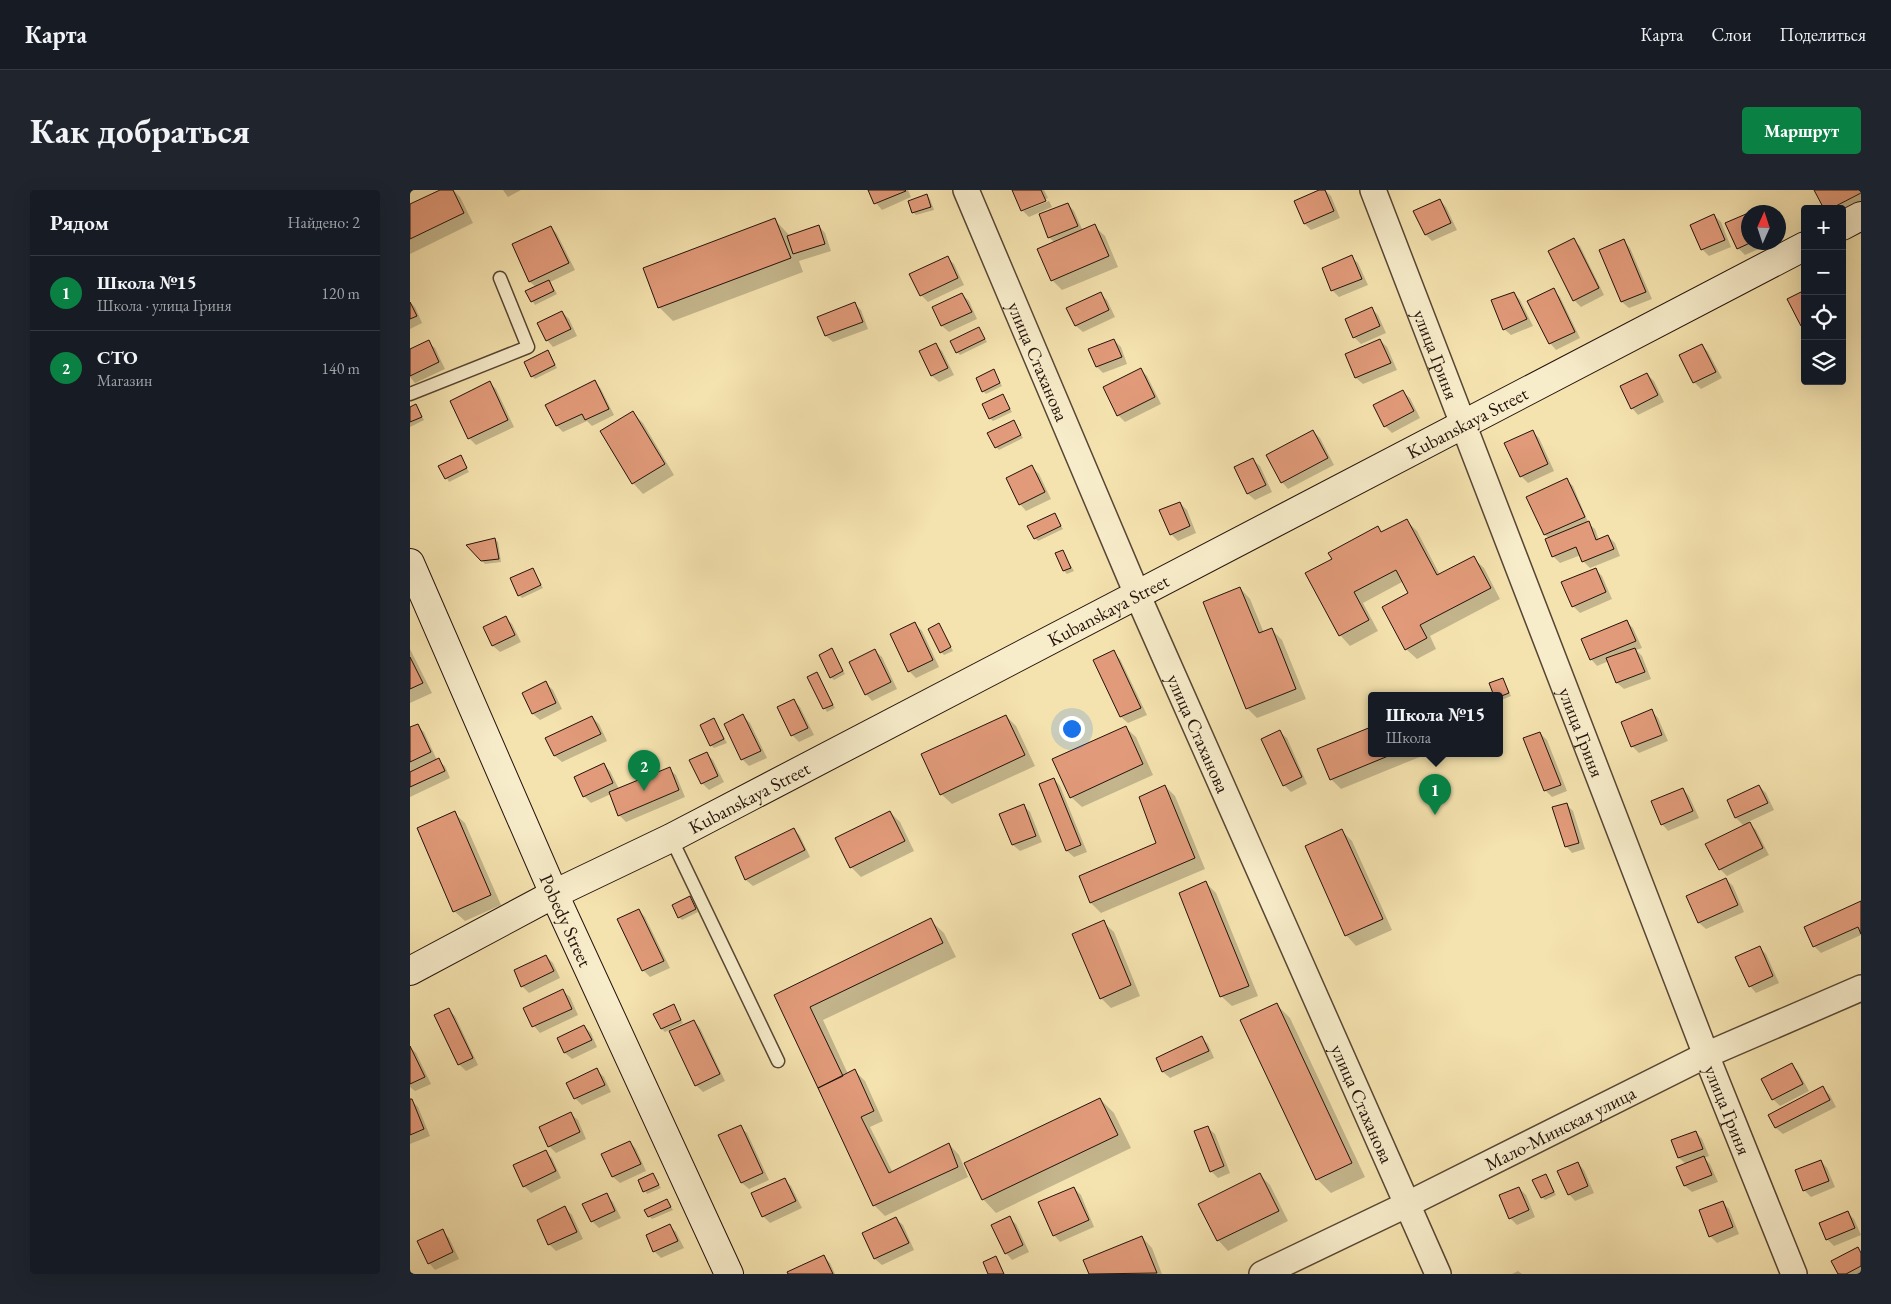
<!DOCTYPE html>
<html lang="ru">
<meta charset="utf-8">
<style>
body{margin:0;font-family:"EB Garamond",serif;background:#20242c;color:#f1f3f6}
.controls{position:absolute;right:15px;top:15px;display:grid;overflow:hidden;border-radius:5px;box-shadow:0 5px 20px #0002}
.controls button{width:45px;height:45px;display:grid;place-items:center;padding:0;border:0;border-bottom:1px solid #363941;background:#171b24;color:#f1f3f6;font:25px sans-serif}
.compass{position:absolute;left:1331px;top:15px;width:45px;height:45px;border-radius:50%;background:#171b24;box-shadow:0 5px 20px #0002;rotate:3deg}
.you{position:absolute;left:661px;top:538px;width:18px;height:18px;margin:-12px;border:4px solid #fff;border-radius:50%;background:#1a73e8;box-shadow:0 0 0 8px #1a73e833}
.badge{display:grid;place-items:center;width:32px;height:32px;border-radius:50%;background:#0b8043;color:#fff;font-size:16px;font-weight:700}
.pin{position:absolute;translate:-50% -41px;filter:drop-shadow(0 1px 2px #0008)}
.pin::after{content:'';position:absolute;top:26px;width:18px;height:15px;background:inherit;clip-path:polygon(0 0,100% 0,50% 100%)}
.popup{position:absolute;left:958px;top:502px;width:135px;height:65px;box-sizing:border-box;display:grid;place-content:center;border-radius:5px;background:#171b24;filter:drop-shadow(0 1px 4px #0005);font-size:16px;white-space:nowrap;color:#9ea1a6}
.popup b{font-size:19px;color:#f1f3f6}
.popup::after{content:'';position:absolute;left:50%;top:100%;margin-left:-10px;border:10px solid transparent;border-top-color:#171b24}
.list{margin:0;padding:0;list-style:none}
h2{display:flex;justify-content:space-between;align-items:center;height:65px;margin:0;padding:0 20px;font-size:21px}
h2 small{font-size:16px;font-weight:400;color:#9ea1a6}
.list li{display:grid;grid-template-columns:32px 1fr auto;gap:15px;align-items:center;box-sizing:border-box;height:75px;padding:0 20px;border-top:1px solid #363941}
.list b{display:block;font-size:19px;white-space:nowrap}
.list p{margin:0;font-size:16px;white-space:nowrap;color:#9ea1a6}
.list em{font-size:16px;font-style:normal;color:#9ea1a6}
.icon{flex:none;width:28px;height:28px;fill:none;stroke:currentColor;stroke-width:2;stroke-linecap:round;stroke-linejoin:round}
.map{position:relative;flex:none;width:1451px;height:1084px;overflow:hidden;border-radius:5px}
header{display:flex;align-items:center;gap:30px;box-sizing:border-box;height:70px;padding:0 25px;background:#171b24;border-bottom:1px solid #363941}
header strong{font-size:24px}
nav{display:flex;gap:28px;margin-inline-start:auto;font-size:18px}
.intro{display:flex;align-items:center;justify-content:space-between;box-sizing:border-box;height:120px;padding:0 30px}
h1{margin:0;font-size:35px}
.button{padding:12px 22px;border-radius:5px;background:#0b8043;color:#fff;font-size:18px;font-weight:700}
main{display:flex;gap:30px;padding:0 30px}
aside{flex:1;background:#171b24;border-radius:5px;box-shadow:0 5px 20px #0002}
.map>svg:first-child{display:block}
</style>
<header>
<strong>Карта</strong>
<nav><a>Карта</a><a>Слои</a><a>Поделиться</a></nav>
</header>
<div class="intro"><h1>Как добраться</h1><a class="button">Маршрут</a></div>
<main>
<aside>
<h2>Рядом<small>Найдено: 2</small></h2>
<ul class="list">
<li><span class="badge">1</span><div><b>Школа №15</b><p>Школа · улица Гриня</p></div><em>120 m</em></li>
<li><span class="badge">2</span><div><b>СТО</b><p>Магазин</p></div><em>140 m</em></li>
</ul>
</aside>
<div class="map">
<svg width="1451" height="1084" viewBox="0 0 1451 1084">
<rect width="100%" height="100%" fill="#f5e3af"/>
<filter id="stains"><feTurbulence type="fractalNoise" baseFrequency=".004" numOctaves="4"/><feColorMatrix values="0 0 0 0 .2 0 0 0 0 .09 0 0 0 0 .02 0 0 0 .5 -.17"/></filter>
<radialGradient id="worn" r=".72"><stop offset=".6" stop-color="#630" stop-opacity="0"/><stop offset="1" stop-color="#630" stop-opacity=".3"/></radialGradient>
<path fill="#0003" d="M33,0H43L50,7L63,33L0,64V16Z
M93,0H111L98,7Z
M460,0H498L501,7L472,20L466,13Z
M603,0H634L638,8L613,19V21L639,11L642,17L619,27L612,20Z
M912,0H915L921,6L930,28L901,40L895,34Z
M1406,0H1451V18L1432,28V19H1415Z
M517,6L520,9L524,20L506,25L503,22Z
M1030,10L1036,17L1047,40L1022,51L1016,45Z
M658,14L664,21L673,41L684,36L695,46L708,77L652,100L642,90L645,53L639,47Z
M1304,25L1311,32L1321,57L1299,66L1292,59Z
M1336,26L1338,28V52H1352L1353,57L1335,65L1328,58Z
M365,30L380,46L409,36L415,43L421,61L389,71L393,82L263,131L249,117Z
M141,37L147,44L165,80L140,92L147,104L125,115L117,102L126,97L120,92L103,54Z
M1163,50L1170,56L1194,105L1171,117L1164,110Z
M1214,51L1220,58L1242,109L1219,118L1212,112L1190,61Z
M537,67L544,74L554,95L518,112L511,105Z
M941,67L948,73L958,95L929,107L923,101L913,79Z
M1143,100L1150,107L1170,148L1146,160L1140,153Z
M690,103L697,110L705,127L673,142L666,136L658,118Z
M1104,103L1110,110L1123,136L1101,145L1094,139Z
M552,104L559,111L567,129L539,142L532,136L524,118Z
M0,112L5,117L12,133L0,139Z
M445,114L451,120L458,139L423,152L416,146L409,128Z
M962,119L968,125L976,143L951,154L944,147Z
M152,122L159,129L167,146L143,157L137,150Z
M569,138L577,152L550,165L547,162Z
M704,150L711,157L717,174L693,183L687,177Z
M970,150L977,157L987,180L953,194L946,188L937,165Z
M18,152L25,158L35,179L5,193L0,187V161Z
M526,155L532,161L544,185L529,192L522,186L511,162Z
M1292,155L1298,162L1312,188L1291,199L1284,192Z
M138,161L147,178L125,189L122,186Z
M731,180L737,186L751,214L715,232L708,225Z
M584,181L592,196L576,204L573,201Z
M1237,184L1244,191L1254,212L1228,225L1222,218Z
M185,192L191,199L204,225L182,236L177,231L153,242L147,236L137,215Z
M80,193L86,199L104,237L66,255L59,248Z
M993,202L1000,208L1010,228L982,243L975,236Z
M593,206L602,222L583,231L580,228Z
M6,216L14,230L0,237V218Z
M223,223L233,233L264,285L233,304L223,293Z
M604,232L613,248L589,260L586,257Z
M903,241L910,248L924,275L878,299L872,292Z
M1122,241L1129,248L1144,281L1118,293L1111,286Z
M50,266L59,282L39,292L30,276Z
M843,270L850,276L862,302L845,310L838,304L826,277Z
M622,277L629,284L641,309L616,321L610,314Z
M1156,289L1163,296L1179,334L1185,339L1189,350L1198,346L1205,353L1210,366L1180,378L1173,371L1171,365L1150,373L1143,366L1139,348L1135,345L1117,307Z
M770,313L777,320L786,343L768,351L761,344Z
M644,325L653,339L628,351L625,348Z
M996,330L1007,341L1030,385L1063,368L1074,378L1090,409L1020,446L1026,459L1007,469L996,459L1000,403L994,391L953,413L968,441L940,456L930,445L924,370L968,338L973,343Z
M85,349L88,352L91,372L75,374L58,355Z
M652,361L664,381L657,384L654,381Z
M122,379L133,398L112,408L109,405Z
M1185,379L1192,386L1202,409L1170,423L1163,416Z
M830,398L840,409L854,443L862,440L872,450L896,509L847,528L837,518Z
M96,428L102,434L111,452L90,462L83,456L75,438Z
M1217,432L1223,438L1232,458L1226,460L1232,466L1241,489L1214,499L1207,493L1199,471L1187,476L1181,469Z
M505,434L512,441L529,477L506,488L499,481Z
M529,435L543,461L534,465L531,462Z
M0,459L22,503L0,513Z
M422,460L435,484L424,490L421,487Z
M465,461L472,467L487,499L462,511L456,504Z
M703,462L710,469L737,525L718,533L711,527L685,470Z
M407,484L425,518L417,522L399,488Z
M1093,489L1101,506L1089,511V506Z
M136,493L143,500L152,519L130,530L123,524L114,504Z
M384,511L390,517L404,545L389,552L382,545Z
M1242,521L1248,528L1258,551L1229,563L1222,556Z
M333,526L340,533L357,568L339,576L333,570L316,534Z
M596,526L606,536L625,576L542,614L531,604Z
M182,527L189,534L197,551L152,572L145,566L137,549Z
M304,530L317,553L304,558L301,555Z
M7,535L14,542L27,570L35,576L40,588L0,607V539Z
M715,537L726,547L743,585L672,617L661,607Z
M961,538V564H1017L931,599L921,589L909,560Z
M870,542L877,548L897,594L881,602L874,595Z
M1130,543L1137,550L1157,601L1142,607L1135,600Z
M296,563L303,570L314,592L299,600L292,593Z
M193,574L200,581L209,599L259,579L266,585L275,607L216,632L209,625L201,604L181,613L174,606Z
M644,589L650,596L677,662L664,667L657,661L630,595Z
M755,596L765,606L795,679L691,723L681,713L670,687L748,654Z
M1349,596L1356,603L1364,620L1338,632L1346,640L1359,665L1317,686L1310,679L1334,636L1326,628L1318,610Z
M1273,599L1279,606L1289,628L1258,641L1252,634Z
M613,615L620,622L632,652L610,661L603,655Z
M1157,615L1163,621L1175,659L1162,663L1156,656Z
M480,622L490,632L504,661L451,687L441,677Z
M44,623L55,633L91,715L55,731L44,721Z
M384,639L390,646L400,667L343,696L336,690L326,668Z
M932,641L942,651L982,740L946,756L936,745Z
M1316,689L1323,696L1334,722L1296,739L1289,733L1278,707Z
M796,693L806,703L848,806L822,816L811,806Z
M280,708L288,722L272,730L269,727Z
M1451,713V745L1411,763L1404,756Z
M229,720L235,727L260,778L240,787L233,780Z
M520,730L534,743L546,767L413,830L438,884L445,881L455,891L473,931L460,937L483,983L539,954L549,965L558,987L475,1026L464,1015L365,805Z
M693,732L704,742L730,806L701,818L691,808Z
M1350,758L1356,764L1369,793L1346,803L1340,796Z
M136,766L143,773L150,788L119,803L112,796Z
M153,801L160,807L168,825L130,843L124,836L115,819Z
M866,814L880,828L955,987L921,1003L907,989Z
M264,816L273,833L255,842L252,839Z
M38,819L45,826L68,875L56,881L49,874Z
M284,831L290,838L315,891L293,902L286,895Z
M174,836L181,843L187,857L162,869L155,863L149,848Z
M792,848L798,854L804,868L760,888L753,882L747,868Z
M0,857L6,863L21,894L5,901L0,897Z
M1382,875L1388,881L1399,901L1370,916L1363,909Z
M187,880L194,887L201,902L172,915L165,908Z
M1413,898L1420,905L1426,917L1373,944L1366,938L1360,925Z
M690,909L704,923L721,958L586,1023L573,1009Z
M1,910L8,917L20,946L0,954Z
M161,924L168,930L176,949L146,963L139,956Z
M330,937L337,943L359,990L339,999L332,993Z
M798,938L805,944L820,983L808,988L801,981Z
M1286,942L1292,949L1299,966L1294,968L1300,974L1308,992L1282,1002L1275,996L1268,978L1276,974L1269,968L1263,951Z
M220,952L226,959L236,981L210,993L203,987L193,965Z
M135,962L142,968L151,988L121,1003L114,996Z
M1411,971L1417,978L1425,997L1401,1007L1394,1000Z
M1168,973L1174,980L1184,1003L1165,1011L1159,1004Z
M243,985L251,998L237,1004L229,991Z
M850,985L860,995L878,1031L818,1061L808,1050Z
M1136,985L1146,1005L1135,1010L1132,1007Z
M374,989L381,996L392,1018L360,1033L353,1026Z
M664,998L671,1005L684,1037L650,1052L644,1045Z
M1109,998L1116,1005L1125,1027L1107,1035L1100,1028Z
M196,1005L203,1012L211,1028L189,1038L182,1031Z
M257,1011L263,1020L242,1029L239,1026Z
M1312,1012L1319,1019L1329,1044L1307,1053L1300,1046Z
M155,1018L162,1025L173,1049L146,1061L139,1054Z
M1437,1022L1444,1029L1451,1045L1424,1056L1417,1049L1411,1034Z
M599,1028L606,1034L619,1062L602,1070L596,1063Z
M486,1029L493,1035L504,1060L472,1075L465,1069L454,1044Z
M260,1036L266,1042L274,1058L251,1068L245,1062L237,1046Z
M32,1041L39,1048L49,1069L25,1080L19,1073Z
M732,1047L742,1058L752,1084H680L675,1071Z
M1448,1059L1451,1062V1084H1429Z
M413,1066L420,1073L425,1084H380Z
M1108,1081L1112,1084H1102Z"/>
<path fill="#e29b7a" stroke="#24120b" d="M30,0H43L54,23L0,49V14Z
M458,0H495L496,1L464,14Z
M602,0H631L636,11L611,21Z
M909,0H915L924,21L894,34L884,11Z
M1404,0H1451V3L1420,19H1414Z
M517,4L521,17L502,23L498,11Z
M1030,9L1041,33L1015,45L1003,21Z
M658,13L668,36L638,48L629,24Z
M1304,24L1315,50L1291,60L1280,35Z
M1336,24L1338,29V52H1342L1327,59L1315,33Z
M365,28L381,68L248,118L233,78Z
M685,34L699,66L641,91L627,59Z
M409,35L415,54L383,64L377,46Z
M141,36L159,73L119,92L102,54Z
M1164,48L1189,98L1163,111L1138,61Z
M1214,49L1236,102L1211,112L1189,60Z
M942,65L952,89L921,101L912,78Z
M538,66L548,88L510,106L499,84Z
M139,90L144,101L121,112L115,101Z
M1144,98L1165,142L1139,154L1117,111Z
M1395,100V134L1391,136L1377,109Z
M691,102L699,120L665,136L656,118Z
M1104,102L1117,129L1093,140L1081,110Z
M552,103L562,122L531,136L522,117Z
M0,112L7,126L0,129Z
M445,112L453,132L415,146L407,127Z
M962,117L970,136L943,148L935,129Z
M152,121L161,139L136,151L127,133Z
M569,137L575,149L546,163L540,151Z
M704,149L712,167L686,177L678,159Z
M970,149L981,173L945,188L935,164Z
M19,150L29,172L0,186V159Z
M526,153L538,178L521,186L509,161Z
M1292,154L1306,182L1283,193L1269,165Z
M138,160L145,175L121,187L114,172Z
M731,178L745,207L707,226L693,197Z
M584,179L590,193L572,202L566,188Z
M1237,183L1248,205L1221,219L1210,196Z
M185,190L199,219L175,230L172,224L146,236L135,215Z
M80,191L98,230L58,249L40,211Z
M993,200L1004,221L974,237L963,215Z
M593,204L600,219L579,229L572,214Z
M6,214L12,227L0,232V217Z
M223,221L255,274L222,294L190,241Z
M604,230L611,245L585,258L577,243Z
M903,240L918,268L871,293L856,265Z
M1123,240L1138,274L1110,287L1094,253Z
M51,265L57,278L35,289L28,276Z
M843,268L856,295L837,304L824,277Z
M622,275L635,302L609,315L596,288Z
M1157,288L1175,327L1134,345L1116,307Z
M770,312L780,336L760,345L749,320Z
M645,323L651,336L624,349L617,336Z
M997,329L1027,385L1064,366L1081,398L1010,435L1017,448L995,460L972,417L998,403L986,380L944,402L959,430L929,446L895,383L922,369L918,363L968,336L971,342Z
M1179,331L1186,350L1198,345L1204,359L1172,372L1166,357L1142,367L1135,349Z
M85,348L89,369L71,371L56,355Z
M653,360L661,378L653,381L645,363Z
M123,378L131,395L108,406L100,388Z
M1186,378L1196,402L1162,417L1151,392Z
M830,397L849,443L862,438L886,499L836,519L793,412Z
M96,426L105,445L82,456L73,437Z
M1217,430L1226,451L1180,470L1171,449Z
M505,432L523,470L498,482L480,444Z
M529,433L541,457L530,463L518,439Z
M422,458L433,481L420,488L409,465Z
M1225,458L1235,482L1206,493L1196,468Z
M465,459L481,492L455,505L439,472Z
M704,460L731,518L710,527L683,470Z
M0,467L13,493L0,499Z
M407,482L423,515L413,519L397,487Z
M1093,488L1099,503L1089,507L1084,506L1079,493Z
M136,491L146,513L122,524L112,503Z
M384,509L398,538L381,546L367,517Z
M1242,519L1252,545L1221,557L1211,532Z
M333,524L351,561L331,570L314,534Z
M596,525L615,565L530,605L511,564Z
M182,526L191,544L144,566L135,548Z
M304,528L314,549L300,556L290,535Z
M8,534L21,562L0,572V537Z
M716,536L733,574L660,608L642,569Z
M961,537V564H983L920,590L907,559Z
M870,540L892,587L873,596L851,549Z
M1130,542L1151,595L1134,601L1113,548Z
M297,562L308,586L291,594L279,570Z
M29,568L35,581L0,597V582Z
M194,573L203,593L173,607L164,587Z
M260,577L269,600L208,626L199,602Z
M644,588L671,655L656,661L629,594Z
M755,595L785,668L680,713L669,686L746,653L729,607Z
M1349,595L1358,613L1325,628L1317,610Z
M1273,598L1283,621L1251,635L1241,611Z
M1157,613L1169,653L1155,657L1142,617Z
M614,614L626,646L602,655L589,624Z
M45,621L81,705L43,722L7,638Z
M480,621L495,651L440,678L425,648Z
M1340,632L1353,658L1309,680L1295,654Z
M384,638L395,660L335,690L325,667Z
M932,639L973,729L935,746L895,656Z
M1316,688L1328,715L1288,733L1276,706Z
M796,691L839,796L810,807L769,703Z
M280,706L286,719L268,728L262,715Z
M1451,711V744L1448,737L1403,757L1394,737Z
M229,719L254,771L232,781L207,729Z
M521,728L533,753L400,817L433,886L408,898L364,805Z
M694,730L721,795L690,809L662,744Z
M1350,756L1363,786L1339,797L1325,767Z
M136,765L144,781L111,797L104,780Z
M153,799L162,819L122,837L113,818Z
M867,813L942,973L906,990L830,830Z
M264,814L271,830L251,839L243,824Z
M39,818L63,868L48,875L24,825Z
M284,830L310,884L285,896L259,841Z
M174,835L182,850L154,863L147,848Z
M792,846L799,861L752,882L746,868Z
M0,856L15,887L0,894Z
M1382,873L1393,894L1362,910L1351,889Z
M187,878L195,895L164,909L156,893Z
M445,879L464,921L451,927L479,983L539,953L548,977L463,1016L408,898Z
M1413,896L1420,910L1365,938L1358,925Z
M690,908L708,945L572,1010L554,973Z
M0,909H2L14,939L0,945Z
M161,922L170,942L138,957L129,937Z
M331,935L353,983L331,993L308,945Z
M798,936L814,976L800,982L784,941Z
M1286,941L1293,959L1268,968L1261,950Z
M220,951L231,974L202,987L191,964Z
M136,960L146,981L113,997L103,975Z
M1294,966L1302,985L1274,996L1266,977Z
M1411,970L1419,991L1393,1001L1385,980Z
M1168,972L1178,996L1158,1005L1147,981Z
M243,983L249,995L233,1002L228,990Z
M850,983L869,1021L807,1051L788,1014Z
M1136,984L1144,1002L1131,1008L1122,990Z
M375,988L386,1011L352,1027L341,1003Z
M664,997L679,1030L643,1046L628,1012Z
M1109,997L1119,1020L1099,1029L1089,1005Z
M197,1003L205,1021L181,1032L172,1014Z
M257,1009L261,1017L238,1027L234,1020Z
M1313,1011L1323,1037L1299,1047L1289,1020Z
M155,1016L167,1042L138,1055L127,1030Z
M1438,1021L1445,1038L1416,1050L1409,1033Z
M600,1026L613,1055L595,1064L581,1035Z
M486,1027L499,1053L464,1069L452,1043Z
M260,1034L268,1051L243,1062L236,1045Z
M33,1039L43,1062L18,1074L7,1051Z
M732,1046L747,1083L679,1084L673,1070Z
M1448,1057L1451,1063V1076L1436,1084H1428L1421,1071Z
M414,1065L423,1084H378L377,1082Z
M586,1066L594,1084H578L573,1072Z"/>
<g fill="none" stroke-linecap="round" stroke-linejoin="round">
<defs>
<path id="lane" d="M0,204L118,157L90,88
M261,648L368,871"/>
<g id="street">
<path id="s1" d="M556,0L727,404L1028,1084"/>
<path id="s2" d="M963,0L1296,865L1384,1084"/>
<path id="s3" d="M852,1084L998,1014L1296,865L1451,798"/>
</g>
<g id="secondary">
<path d="M1432,36L1451,26"/>
<path id="s4" d="M0,373L144,704L319,1084"/>
<path id="s5" d="M0,781L144,704L261,648L1395,56"/>
</g>
</defs>
<use href="#lane" stroke="#584634" stroke-width="15"/>
<use href="#street" stroke="#584634" stroke-width="28"/>
<use href="#secondary" stroke="#24120b" stroke-width="30"/>
<use href="#lane" stroke="#f8edcb" stroke-width="12"/>
<use href="#street" stroke="#f8edcb" stroke-width="25"/>
<use href="#secondary" stroke="#f8edcb" stroke-width="28"/>
</g>
<g text-anchor="middle" dominant-baseline="central" stroke-width="4" stroke-linejoin="round" paint-order="stroke">
<g font-size="19" fill="#24120b" stroke="#f8edcb">
<text stroke="none"><textPath href="#s2" startOffset="176">улица Гриня</textPath></text>
<text stroke="none"><textPath href="#s1" startOffset="186">улица Стаханова</textPath></text>
<text stroke="none"><textPath href="#s5" startOffset="1191">Kubanskaya Street</textPath></text>
<text stroke="none"><textPath href="#s5" startOffset="786">Kubanskaya Street</textPath></text>
<text stroke="none"><textPath href="#s2" startOffset="581">улица Гриня</textPath></text>
<text stroke="none"><textPath href="#s1" startOffset="591">улица Стаханова</textPath></text>
<text stroke="none"><textPath href="#s5" startOffset="381">Kubanskaya Street</textPath></text>
<text stroke="none"><textPath href="#s4" startOffset="390">Pobedy Street</textPath></text>
<text stroke="none"><textPath href="#s1" startOffset="996">улица Стаханова</textPath></text>
<text stroke="none"><textPath href="#s2" startOffset="986">улица Гриня</textPath></text>
<text stroke="none"><textPath href="#s3" startOffset="332">Мало-Минская улица</textPath></text>
</g>
</g>
<rect width="100%" height="100%" filter="url(#stains)"/>
<rect width="100%" height="100%" fill="url(#worn)"/>
</svg>
<div class="controls">
<button>+</button>
<button>−</button>
<button><svg class="icon" aria-label="locate" viewBox="0 0 24 24"><circle cx="12" cy="12" r="6"/><path d="M12 2v4M12 18v4M2 12h4M18 12h4"/></svg></button>
<button><svg class="icon" aria-label="layers" viewBox="0 0 24 24"><path d="M12 4l9 5-9 5-9-5zM3 14l9 5 9-5"/></svg></button>
</div>
<svg class="compass" viewBox="-18 -18 36 36"><path d="M0-13l5 13h-10z" fill="#e53935"/><path d="M0 13l5-13h-10z" fill="#9ea1a6"/></svg>
<div class="you"></div>
<div class="pin badge" style="left:1025px;top:625px">1</div>
<div class="popup"><b>Школа №15</b>Школа</div>
<div class="pin badge" style="left:234px;top:601px">2</div>
</div>
</main>
